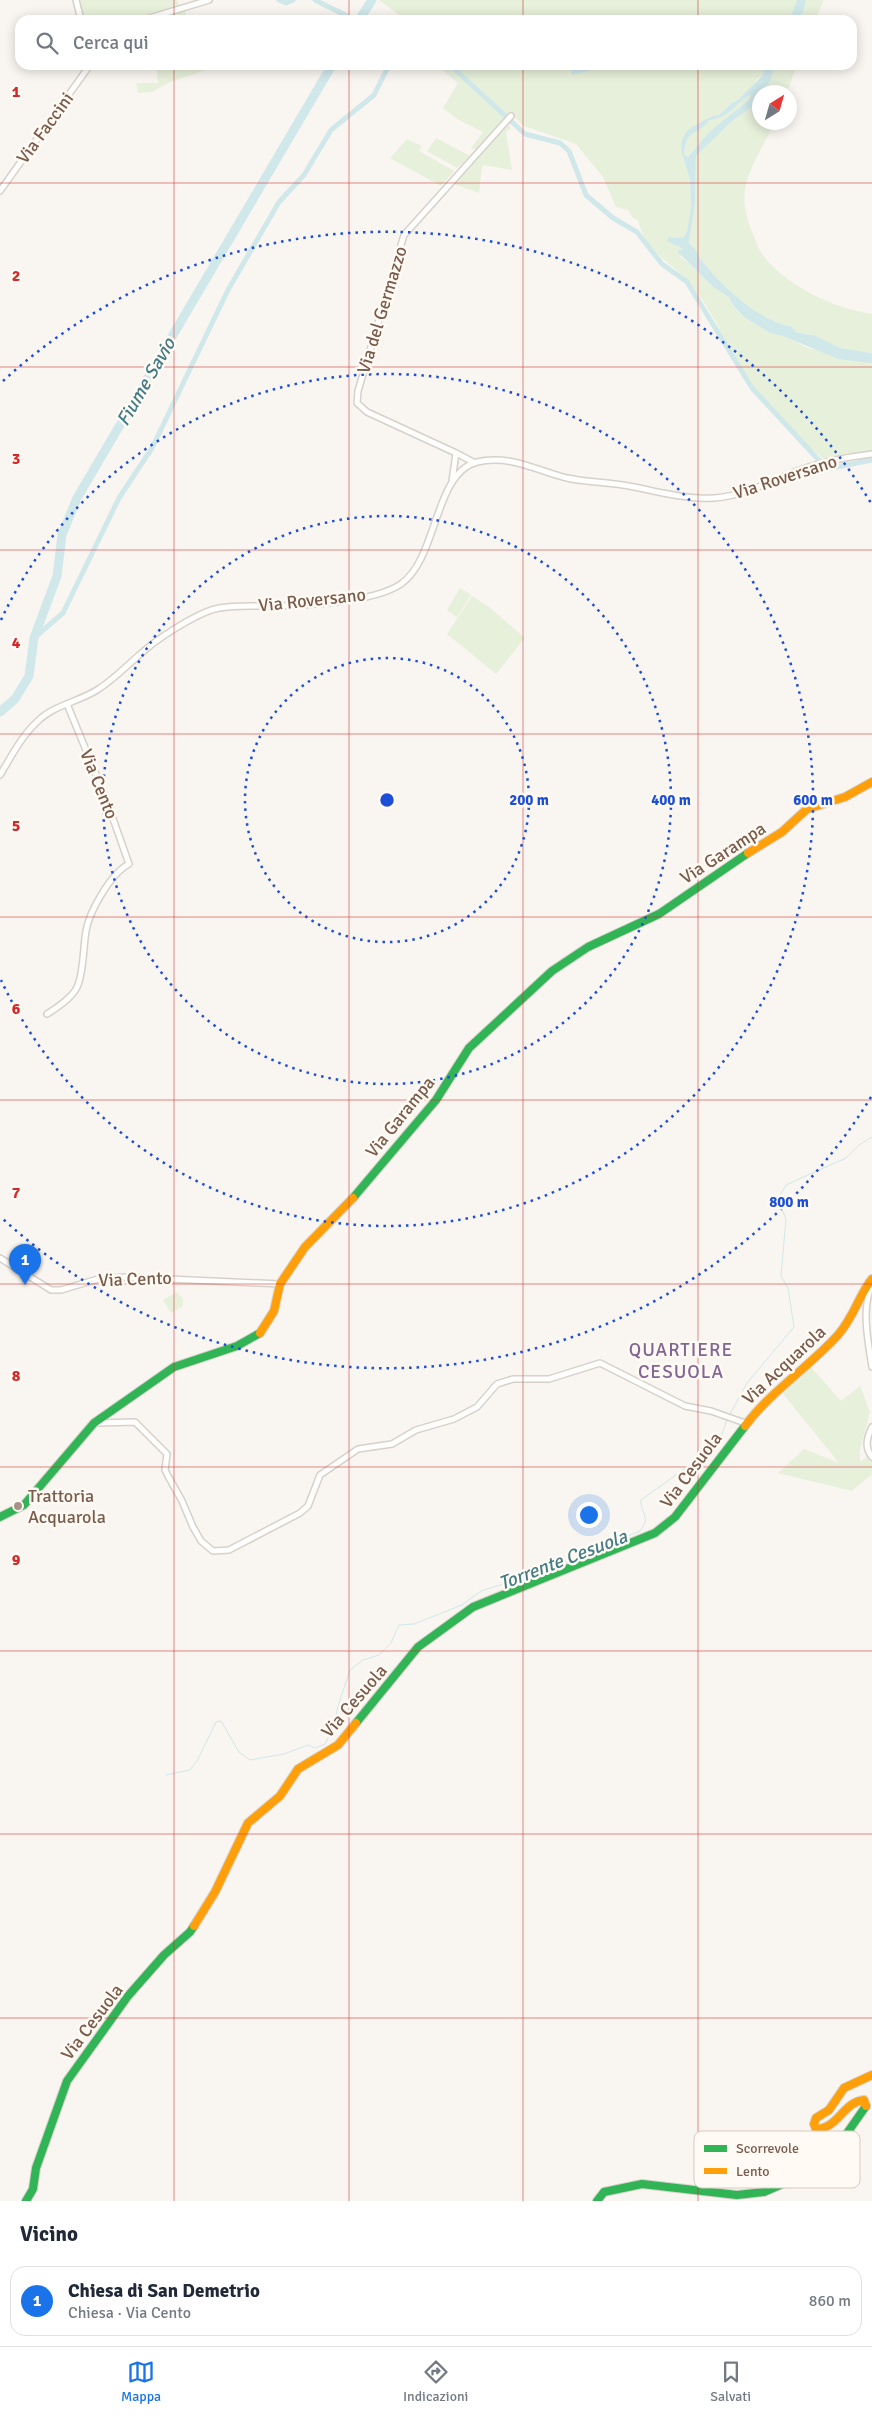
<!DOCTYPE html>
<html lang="it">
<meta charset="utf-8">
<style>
body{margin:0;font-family:Signika,sans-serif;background:#f6f6f7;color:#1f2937}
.compass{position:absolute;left:752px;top:85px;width:45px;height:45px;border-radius:50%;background:#fff;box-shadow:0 2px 12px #0003;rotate:37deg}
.you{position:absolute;left:588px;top:1514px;width:18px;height:18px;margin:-12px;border:4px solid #fff;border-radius:50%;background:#1a73e8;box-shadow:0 0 0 8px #1a73e833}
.badge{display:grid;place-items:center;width:32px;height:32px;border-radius:50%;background:#1a73e8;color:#fff;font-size:16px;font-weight:700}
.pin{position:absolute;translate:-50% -41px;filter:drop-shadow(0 1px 2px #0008)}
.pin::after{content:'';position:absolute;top:26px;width:18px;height:15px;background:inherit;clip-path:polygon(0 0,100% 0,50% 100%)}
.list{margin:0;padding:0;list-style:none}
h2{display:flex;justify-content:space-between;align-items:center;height:65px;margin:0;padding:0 20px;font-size:21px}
h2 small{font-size:16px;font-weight:400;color:#747a83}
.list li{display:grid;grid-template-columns:32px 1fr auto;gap:15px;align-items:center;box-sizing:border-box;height:70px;margin:0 10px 10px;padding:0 10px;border:1px solid #e0e1e3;border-radius:15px}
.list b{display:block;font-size:19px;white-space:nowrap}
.list p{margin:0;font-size:16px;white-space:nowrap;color:#747a83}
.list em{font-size:16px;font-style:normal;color:#747a83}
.icon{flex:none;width:28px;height:28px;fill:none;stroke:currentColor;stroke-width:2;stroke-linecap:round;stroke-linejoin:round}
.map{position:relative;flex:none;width:872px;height:2201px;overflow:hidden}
.search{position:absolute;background:#fff;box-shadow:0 2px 12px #0003;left:15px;right:15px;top:15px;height:55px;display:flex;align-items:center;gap:12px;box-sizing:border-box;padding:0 18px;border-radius:15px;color:#747a83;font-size:19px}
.sheet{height:145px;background:#fff}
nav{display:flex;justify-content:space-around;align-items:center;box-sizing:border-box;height:70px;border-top:1px solid #e0e1e3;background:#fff;font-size:14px;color:#747a83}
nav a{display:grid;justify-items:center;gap:2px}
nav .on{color:#1a73e8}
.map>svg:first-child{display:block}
</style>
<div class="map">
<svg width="872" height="2201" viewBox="0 0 872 2201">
<rect width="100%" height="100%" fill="#f9f5f0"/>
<path fill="#e7f0db" d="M79,0H177L180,6L133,20H83Z
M379,0H797L789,20H406Z
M806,0H824L815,20H797L803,13Z
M185,10L188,20H173L172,14Z
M156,65H211L212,68L170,82L152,92L138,93L136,83H158Z
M436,65H765L763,75L757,79L747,93L732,103L719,115L711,116L686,132L681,150L690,180L691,207L687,231L683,238L669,237L685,250L680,257L690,264L713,287L729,297L732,305L744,317L770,333L784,336L808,348L872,363V452L825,460C800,440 773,413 753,387C728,354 716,311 687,281C668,259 645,252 638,220L633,218L628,210L616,207L603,177L576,144L524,126L510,113L503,119L511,128L506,132L512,170L484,165L482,167L479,193L454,184L453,182L479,152L471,148L483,132L457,119L443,108L458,83Z
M776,65H797L787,92H762L771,80L773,69Z
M750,95L751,97L746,102L709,132L688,157L684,155C687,127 698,137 709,119H717Z
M759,97L760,122L774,123C765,144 749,166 745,189C743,202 746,215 750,227C755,238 757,248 765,258C790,288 834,308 872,314V353L840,348L809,334L796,332L791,326C761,323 718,283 701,259C696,253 695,248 689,243L695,203L696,156L731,122L757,103Z
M436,138L470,156L457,168L427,151Z
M407,139L422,146L419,151L454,171L441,186L390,158Z
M460,588L471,595L457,617L447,610Z
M472,596L489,607L525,638L496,674L447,634Z
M177,1292L183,1299V1306L171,1313L163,1300Z
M809,1365L841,1401L860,1386L870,1412L860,1450V1462L868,1456L872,1458V1474L852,1491L778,1473L804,1449L839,1463L780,1390Z"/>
<path fill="#d0e8ea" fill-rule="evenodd" d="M797,0H806L803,13L797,20H789Z
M570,65H613L572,75Z
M765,65H776L773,69L771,80L762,92H760L757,103L731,122L696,156L695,203L689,243C695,248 697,253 701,259C718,283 761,323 791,326L796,332L816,336L840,348L872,353V363L838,359L783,336L770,333L744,317L732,304L729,297L713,287L677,251L684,249L667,241L669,237L683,238L687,231L691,207L690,180L681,150L682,140L686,132L692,127L712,116L719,115L732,103L739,99L763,75ZM750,95L751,97L746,102L709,132L688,157L684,155C686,127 698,137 709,120C728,119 735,104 750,95Z"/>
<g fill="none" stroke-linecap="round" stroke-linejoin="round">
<path stroke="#d0e8ea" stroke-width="1" d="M729,1416L747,1383L794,1327L788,1288L781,1276L786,1219L778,1199L786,1185L846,1158L859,1145L872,1137
M166,1775L190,1770L198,1759L216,1722L221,1721L239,1752L250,1760L284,1754L308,1745L315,1748L325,1744L332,1730L339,1703L350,1670L363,1660L379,1655L391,1643L399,1625L414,1624L462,1605L481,1591L541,1572L640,1531C652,1516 640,1514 641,1500L712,1449L722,1434L727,1420"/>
<path stroke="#d0e8ea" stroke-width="5" d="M279,0L286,3L293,0
M315,0L355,20
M450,65L525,134L560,143L569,151L586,195L613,218L637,232L662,264L687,282L752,388L827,469L872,460
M34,638L63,613L119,498L152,448L228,290L279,202L304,175L331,130L374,95L389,65"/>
<path stroke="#d0e8ea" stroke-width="9" d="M359,20L372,0
M0,712L15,699L29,676L34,638L57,576L62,535L77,498L332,65"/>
<defs>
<path id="street" d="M76,0L81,20
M143,20L209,0
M0,191L90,65
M456,453L475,463
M452,481L456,453L367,412L357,403L358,391L404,235L511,116
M0,775C11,757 22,735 38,721C54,705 78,702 97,690C115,679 128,664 144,651C157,639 171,631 186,622C197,616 207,610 219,608C234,605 250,606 265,606C299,606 373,603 401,584C438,558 434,473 477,462C509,454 538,471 567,478C585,482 605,482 623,485C648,489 674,497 699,498C734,501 766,483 797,471C821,462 847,457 872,454
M47,1014C57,1008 74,996 78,985C84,968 83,949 86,931C89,912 111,873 129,864L105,796L67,704
M0,1258L51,1290H61L98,1279L125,1277L280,1284
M872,1284C861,1309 868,1341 872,1367
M96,1423L135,1422L167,1454L165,1470L168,1476L182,1501L193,1527L201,1541L213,1551L229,1550L300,1513L308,1506L320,1475L358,1449L392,1444L416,1430L454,1419L477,1407L497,1384L513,1379H549L600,1363L685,1406L711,1411L745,1423
M872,1427C867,1437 864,1447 872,1457"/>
<path id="fast" d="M353,1198L436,1100L469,1048L552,971L588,947L659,914L748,853
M0,1517L24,1505L94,1423L174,1367L237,1346L260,1333
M356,1723L418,1647L473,1607L655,1533L675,1517L745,1426
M26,2201L33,2189L36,2168L67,2081L128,1996L164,1955L190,1932L194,1926
M597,2201L604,2192L642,2184L737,2195L764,2192L824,2166L866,2106"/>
<path id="slow" d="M748,853L782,832L807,809L845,797L872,782
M260,1333L274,1311L280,1284L305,1247L353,1198
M745,1426C771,1391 809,1367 838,1335C854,1317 859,1295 872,1279
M194,1926L215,1892L248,1823L280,1796L298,1769L338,1745L356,1723
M866,2106L864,2100C843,2102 838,2129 816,2129L814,2124L816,2118L829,2110L844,2088L872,2075"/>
</defs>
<use href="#street" stroke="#d7d1cb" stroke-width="8"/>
<use href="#fast" stroke="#d9d2cb" stroke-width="10"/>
<use href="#slow" stroke="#d9d2cb" stroke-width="10"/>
<use href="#street" stroke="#fefefd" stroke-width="5"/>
<use href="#fast" stroke="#30b455" stroke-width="8"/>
<use href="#slow" stroke="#ff9f0a" stroke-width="8"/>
</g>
<path fill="none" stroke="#d62828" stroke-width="1" stroke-opacity="0.55" d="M174,0V20M349,0V20M523,0V20M698,0V20M174,65V2201M349,65V2201M523,65V2201M698,65V2201M0,183H872M0,367H872M0,550H872M0,734H872M0,917H872M0,1100H872M0,1284H872M0,1467H872M0,1651H872M0,1834H872M0,2018H872"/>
<g fill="none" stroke="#1d4ed8" stroke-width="2.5" stroke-dasharray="2.5 5">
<circle cx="387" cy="800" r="142"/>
<circle cx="387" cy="800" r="284"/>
<path d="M1 620A426 426 0 1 1 1 980"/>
<path d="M871 1097A568 568 0 0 1 3 1219M3 381A568 568 0 0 1 871 503"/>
</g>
<circle fill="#a69286" stroke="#fffaf3" stroke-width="2" cx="18" cy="1506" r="5"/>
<g text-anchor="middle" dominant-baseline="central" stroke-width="5" stroke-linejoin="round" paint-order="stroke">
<g font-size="18" fill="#7a5c4d" stroke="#fffaf3">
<text transform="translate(45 128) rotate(-54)">Via Faccini</text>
<text transform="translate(382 310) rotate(-73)">Via del Germazzo</text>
<text transform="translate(785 477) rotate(-18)">Via Roversano</text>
<text transform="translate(312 600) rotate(-6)">Via Roversano</text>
<text transform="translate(99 784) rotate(68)">Via Cento</text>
<text transform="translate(723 853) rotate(-33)">Via Garampa</text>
<text transform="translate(400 1117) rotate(-51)">Via Garampa</text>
<text transform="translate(135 1279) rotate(-2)">Via Cento</text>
<text transform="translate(784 1365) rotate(-43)">Via Acquarola</text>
<text transform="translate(691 1470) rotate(-53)">Via Cesuola</text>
<text transform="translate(354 1701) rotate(-49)">Via Cesuola</text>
<text transform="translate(92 2022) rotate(-53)">Via Cesuola</text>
</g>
<g font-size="18" fill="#7a5c4d" stroke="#fffaf3" text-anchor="start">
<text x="28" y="1496">Trattoria<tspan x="28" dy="21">Acquarola</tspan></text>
</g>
<g font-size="19" font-style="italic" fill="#437c86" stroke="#fffaf3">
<text transform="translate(146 382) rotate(-60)">Fiume Savio</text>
<text transform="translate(563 1560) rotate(-21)">Torrente Cesuola</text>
</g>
<g font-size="19" letter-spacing="1" fill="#846695" stroke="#fffaf3">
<text x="681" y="1350">QUARTIERE<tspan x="681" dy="22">CESUOLA</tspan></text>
</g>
</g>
<rect x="694" y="2131" width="166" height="57" rx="8" fill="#fffaf3" stroke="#d7cbc1" stroke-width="1"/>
<rect x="704" y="2145" width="23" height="7" fill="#30b455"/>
<rect x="704" y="2168" width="23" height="6" fill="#ff9f0a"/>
<g font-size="14" fill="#7a5c4d">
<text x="736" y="2153">Scorrevole</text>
<text x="736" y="2176">Lento</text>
</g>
<g font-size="16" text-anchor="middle" font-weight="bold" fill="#d62828" stroke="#fffaf3" stroke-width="5" stroke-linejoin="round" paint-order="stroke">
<text x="16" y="97">1</text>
<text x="16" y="281">2</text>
<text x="16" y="464">3</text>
<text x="16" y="648">4</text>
<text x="16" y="831">5</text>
<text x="16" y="1014">6</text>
<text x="16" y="1198">7</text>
<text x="16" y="1381">8</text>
<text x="16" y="1565">9</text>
</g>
<circle cx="387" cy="800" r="8" fill="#1d4ed8" stroke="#fffaf3" stroke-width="2.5"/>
<g font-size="15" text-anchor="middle" font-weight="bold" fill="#1d4ed8" stroke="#fffaf3" stroke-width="5" stroke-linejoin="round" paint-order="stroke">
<text x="529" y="805">200 m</text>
<text x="671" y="805">400 m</text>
<text x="813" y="805">600 m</text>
<text x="789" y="1207">800 m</text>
</g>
</svg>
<svg class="compass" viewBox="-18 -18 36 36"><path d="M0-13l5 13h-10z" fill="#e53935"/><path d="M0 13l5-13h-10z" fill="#747a83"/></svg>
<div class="you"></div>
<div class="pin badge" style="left:25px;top:1285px">1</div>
<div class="search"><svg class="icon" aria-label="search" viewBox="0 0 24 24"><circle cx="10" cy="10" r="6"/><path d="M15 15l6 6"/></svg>Cerca qui</div>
</div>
<section class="sheet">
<h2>Vicino<small></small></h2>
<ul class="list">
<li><span class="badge">1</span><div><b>Chiesa di San Demetrio</b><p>Chiesa · Via Cento</p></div><em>860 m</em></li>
</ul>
</section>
<nav>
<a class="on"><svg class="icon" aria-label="map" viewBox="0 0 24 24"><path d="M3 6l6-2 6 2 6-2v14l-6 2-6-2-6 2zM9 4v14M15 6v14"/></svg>Mappa</a>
<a><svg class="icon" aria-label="directions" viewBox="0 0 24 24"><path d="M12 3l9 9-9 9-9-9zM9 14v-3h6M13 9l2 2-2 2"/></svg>Indicazioni</a>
<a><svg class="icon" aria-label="saved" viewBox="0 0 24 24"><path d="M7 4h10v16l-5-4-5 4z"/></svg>Salvati</a>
</nav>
